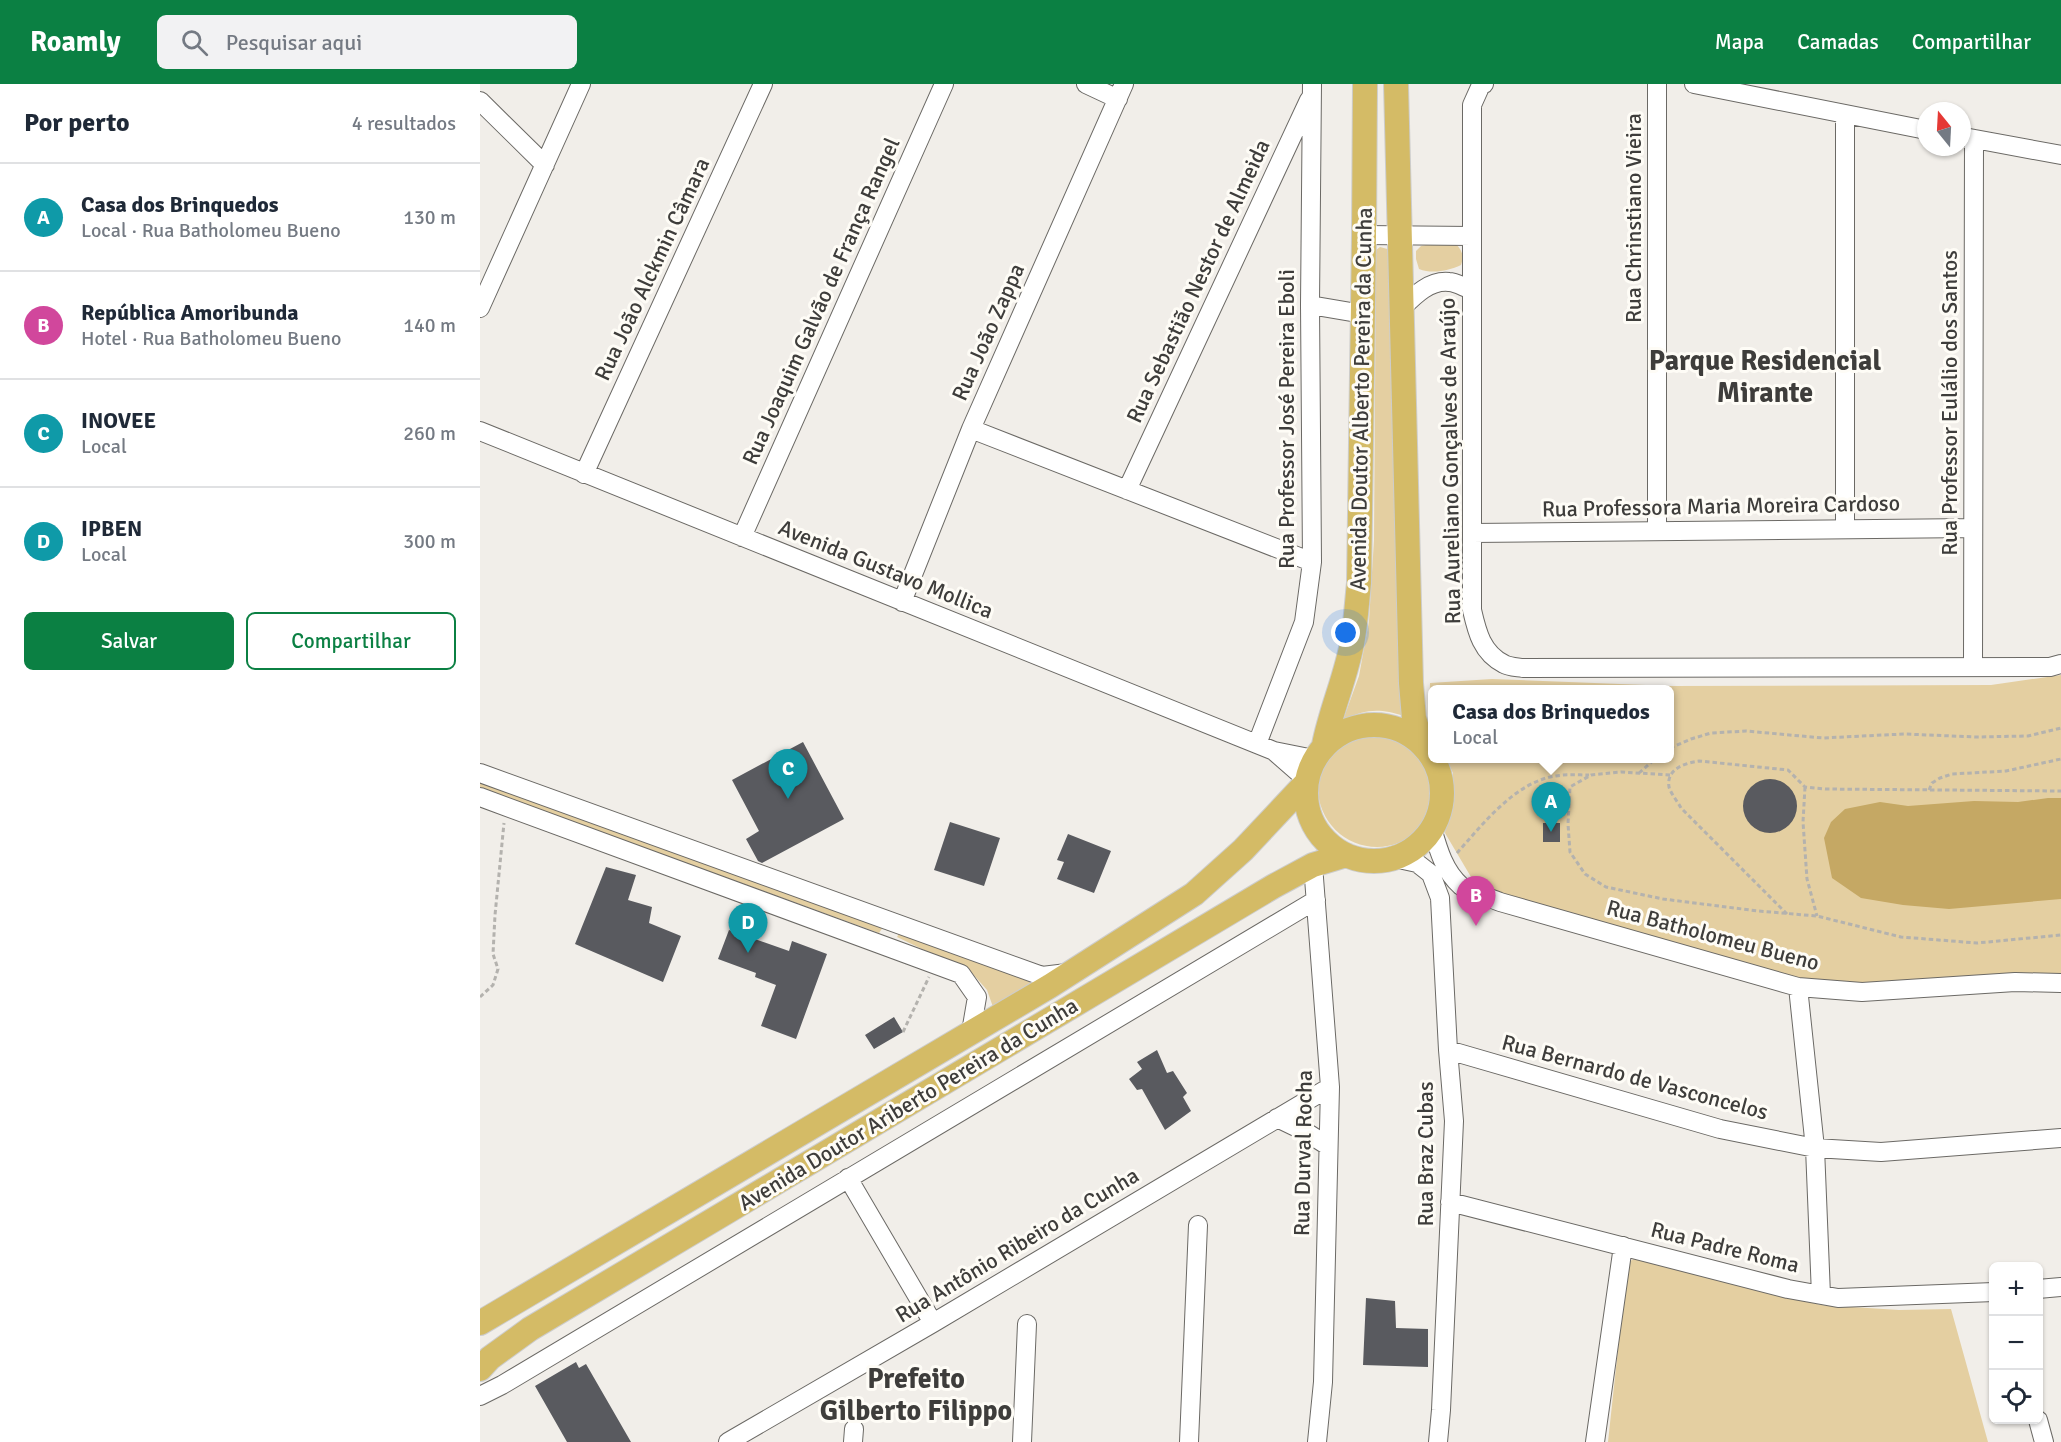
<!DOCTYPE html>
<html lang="pt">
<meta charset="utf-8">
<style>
body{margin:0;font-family:Signika,sans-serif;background:#f2f2f3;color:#1f2937}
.controls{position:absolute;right:18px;bottom:18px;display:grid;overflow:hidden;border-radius:9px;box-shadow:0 2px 4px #0004}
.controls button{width:54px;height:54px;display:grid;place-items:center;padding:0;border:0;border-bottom:2px solid #e0e1e3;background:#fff;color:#1f2937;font:30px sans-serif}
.compass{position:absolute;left:1437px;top:18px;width:54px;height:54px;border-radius:50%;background:#fff;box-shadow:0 2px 4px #0004;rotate:342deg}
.you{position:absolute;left:866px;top:549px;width:21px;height:21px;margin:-15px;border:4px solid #fff;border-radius:50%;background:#1a73e8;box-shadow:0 0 0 9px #1a73e833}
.badge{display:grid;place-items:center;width:39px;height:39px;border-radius:50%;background:#0b8043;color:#fff;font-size:20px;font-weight:700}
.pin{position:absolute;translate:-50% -50px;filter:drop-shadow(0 2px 3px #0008)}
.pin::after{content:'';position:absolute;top:32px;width:21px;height:18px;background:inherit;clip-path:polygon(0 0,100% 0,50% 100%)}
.popup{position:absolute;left:948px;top:601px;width:246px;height:78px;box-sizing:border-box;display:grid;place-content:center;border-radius:9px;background:#fff;filter:drop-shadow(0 2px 4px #0005);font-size:20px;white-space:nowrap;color:#747a83}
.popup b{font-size:22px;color:#1f2937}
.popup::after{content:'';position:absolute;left:50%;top:100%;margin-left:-12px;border:12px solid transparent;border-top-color:#fff}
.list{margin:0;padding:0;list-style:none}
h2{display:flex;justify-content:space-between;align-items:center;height:78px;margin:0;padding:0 24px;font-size:26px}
h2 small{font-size:20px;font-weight:400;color:#747a83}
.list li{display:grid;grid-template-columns:39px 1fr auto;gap:18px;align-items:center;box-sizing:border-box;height:108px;padding:0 24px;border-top:2px solid #e0e1e3}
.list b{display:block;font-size:22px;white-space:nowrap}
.list p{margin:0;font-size:20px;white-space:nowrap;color:#747a83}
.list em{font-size:20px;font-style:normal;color:#747a83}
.actions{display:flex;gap:12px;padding:18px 24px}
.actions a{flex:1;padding:14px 0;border:2px solid #0b8043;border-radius:9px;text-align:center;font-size:21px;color:#0b8043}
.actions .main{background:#0b8043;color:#fff}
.icon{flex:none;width:33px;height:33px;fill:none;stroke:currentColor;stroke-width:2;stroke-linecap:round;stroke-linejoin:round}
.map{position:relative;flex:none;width:1581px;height:1358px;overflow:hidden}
header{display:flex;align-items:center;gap:36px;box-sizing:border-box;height:84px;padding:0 30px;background:#0b8043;color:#fff}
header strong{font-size:28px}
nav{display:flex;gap:33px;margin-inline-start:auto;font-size:21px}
.search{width:420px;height:54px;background:#f2f2f3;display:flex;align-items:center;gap:15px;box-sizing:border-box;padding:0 21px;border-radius:9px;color:#747a83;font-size:22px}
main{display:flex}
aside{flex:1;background:#fff}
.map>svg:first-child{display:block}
</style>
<header>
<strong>Roamly</strong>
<div class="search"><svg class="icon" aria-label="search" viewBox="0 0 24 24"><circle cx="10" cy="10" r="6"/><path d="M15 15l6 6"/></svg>Pesquisar aqui</div>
<nav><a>Mapa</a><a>Camadas</a><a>Compartilhar</a></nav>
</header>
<main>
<aside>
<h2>Por perto<small>4 resultados</small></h2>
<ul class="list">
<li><span class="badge" style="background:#0f9aa8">A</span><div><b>Casa dos Brinquedos</b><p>Local · Rua Batholomeu Bueno</p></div><em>130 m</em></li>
<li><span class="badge" style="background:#d1479c">B</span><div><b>República Amoribunda</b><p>Hotel · Rua Batholomeu Bueno</p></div><em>140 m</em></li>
<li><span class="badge" style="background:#0f9aa8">C</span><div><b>INOVEE</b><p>Local</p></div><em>260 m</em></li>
<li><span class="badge" style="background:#0f9aa8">D</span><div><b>IPBEN</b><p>Local</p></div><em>300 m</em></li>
</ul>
<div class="actions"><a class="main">Salvar</a><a>Compartilhar</a></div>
</aside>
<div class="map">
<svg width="1581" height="1358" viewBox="0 0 1581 1358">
<rect width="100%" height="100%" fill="#f1eee9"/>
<path fill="#e4cfa1" d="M951,160H976C983,168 984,172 981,181C968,187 952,190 939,185L936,175V167L941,162Z
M900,163L911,166L924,632C899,624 886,625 863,636L879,592L889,537L894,456L896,166Z
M1581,591V895L1409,902L1323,898L1010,809L991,793L965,749L973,689L966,675L1190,674V606H952V644L949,636L950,599L1012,595L1191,602L1511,601Z
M838 704a59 59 0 1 1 118 0a59 59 0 1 1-118 0Z
M0,698L403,843L399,849L0,704Z
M422,845L553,899L513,923L507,906L492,889L417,853Z
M1154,1175L1341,1221L1419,1226L1471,1225L1508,1358H1128L1147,1182L1150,1177Z"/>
<path fill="#c5a864" d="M1568,714H1581V815L1469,825L1423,821L1381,814L1352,794L1344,754L1351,738L1365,725L1400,718L1428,722L1494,717L1538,718Z"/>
<path fill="#595a5f" d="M323,658L364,735L282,779L278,777L266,755L279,747L252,696Z
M1263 722a27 27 0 1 1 54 0a27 27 0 1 1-54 0Z
M470,738L520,754L504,802L454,786Z
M1063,739H1080V758H1063Z
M588,750L631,767L614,809L577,795L584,778L577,776Z
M126,783L156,791L148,816L172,823L169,839L201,852L183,898L95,860Z
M249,846L309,867L312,857L347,870L316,955L281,942L296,901L275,893L276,889L238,875Z
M414,933L423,948L394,965L385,951Z
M677,966L687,989L693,987L707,1009L703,1013L711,1027L685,1046L662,1005L657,1006L649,995L662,985L657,978Z
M886,1214L915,1217L916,1244L948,1245V1283L883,1281Z
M96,1278L99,1284L106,1280L151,1358H87L55,1302Z"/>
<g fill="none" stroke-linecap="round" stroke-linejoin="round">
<defs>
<path id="minor" d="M606,0L638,15
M1004,0L1001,1L992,21V526C997,548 1002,569 1024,580C1029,583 1037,583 1043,584L1570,583L1581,580
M1177,0V447
M1214,0L1446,46
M0,17L65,81
M1365,31V445
M1484,53L1581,71
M884,151L992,152
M830,221L883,230
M923,223C935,211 950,196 969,198C976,198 985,204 992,206
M0,224L101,0
M491,345L832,478
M0,347L794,667L834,675
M104,390L283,0
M647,406L829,16
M992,449L1492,444
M262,453L464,0
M422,518L491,345L644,0
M1493,583L1494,55
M777,660L824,538L832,478L830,221L832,0
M795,668L827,696
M0,689L562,892L587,889
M0,713L481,890L497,913L491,948
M952,744C958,765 964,787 981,802C991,810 1009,813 1020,818L1318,903L1382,908L1535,898L1581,899
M914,774L937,779L951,790L960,814L968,966L974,1037L961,1326L958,1358
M833,781L850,1003L843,1298L837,1358
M1318,903L1335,1064L1341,1211
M968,966L1240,1045L1335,1064L1401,1068L1581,1054
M797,1034L826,1048L848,1062
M368,1094L453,1239
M970,1118L1308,1205L1358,1214L1514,1208
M1558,1205L1581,1203
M0,1312L22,1301L836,816
M1558,1336L1564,1358
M248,1358L453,1239L850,1003
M373,1358L374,1345
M542,1358L547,1240
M709,1358L718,1141
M1115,1358L1143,1162"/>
<path id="major" d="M916,0L931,599L934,634L942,660
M826 709a68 68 0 1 1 136 0a68 68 0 1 1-136 0Z
M844,661C851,625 867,591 873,554C876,536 877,517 879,499L884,151L885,0
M0,1239L570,902L714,810L763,766L826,699
M0,1285L10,1274L50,1245L794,802L833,781L866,771"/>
</defs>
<use href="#minor" stroke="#6b6965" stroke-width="20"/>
<use href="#major" stroke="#cdcdcc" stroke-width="26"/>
<path stroke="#b4b2ae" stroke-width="3" stroke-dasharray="4.5 3" stroke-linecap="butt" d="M1190,664L1211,655L1231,649L1266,647L1343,654L1424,650L1496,653L1548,652L1581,644
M1159,689L1176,674
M1190,691L1141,688L1111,691L1090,703L1088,740L1090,768L1105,790L1126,803L1183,815L1278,827L1337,832L1421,853L1497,859L1581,851
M1325,703L1323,738L1327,795L1337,832
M1449,706L1452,699L1460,694L1472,690L1526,687L1581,675
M977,769C1002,741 1036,697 1076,692C1087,690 1098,691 1109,691
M1307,830L1201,724C1198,718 1191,710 1189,703C1186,685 1205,679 1219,677L1308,686L1325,703L1345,705L1581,707
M0,913L13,901L18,885L13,870L15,831L24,739
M423,948L449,893"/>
<use href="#minor" stroke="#fff" stroke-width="18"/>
<use href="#major" stroke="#d4bb66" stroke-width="24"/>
</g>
<g text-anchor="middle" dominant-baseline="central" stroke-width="6" stroke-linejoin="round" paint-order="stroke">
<g font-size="22" fill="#3e3d3b" stroke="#fefcf6">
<text transform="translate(1153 134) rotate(-90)">Rua Chrinstiano Vieira</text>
<text transform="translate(172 185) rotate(-65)">Rua João Alckmin Câmara</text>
<text transform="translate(718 197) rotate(-65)">Rua Sebastião Nestor de Almeida</text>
<text transform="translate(341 217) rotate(-66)">Rua Joaquim Galvão de França Rangel</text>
<text transform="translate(508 248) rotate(-66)">Rua João Zappa</text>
<text transform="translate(881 315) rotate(-89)">Avenida Doutor Alberto Pereira da Cunha</text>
<text transform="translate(1469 319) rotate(-90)">Rua Professor Eulálio dos Santos</text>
<text transform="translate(806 335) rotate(-90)">Rua Professor José Pereira Eboli</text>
<text transform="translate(970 377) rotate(-91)">Rua Aureliano Gonçalves de Araújo</text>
<text transform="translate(1241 422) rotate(-1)">Rua Professora Maria Moreira Cardoso</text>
<text transform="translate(406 485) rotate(22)">Avenida Gustavo Mollica</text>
<text transform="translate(1233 851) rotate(15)">Rua Batholomeu Bueno</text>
<text transform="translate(1155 993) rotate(15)">Rua Bernardo de Vasconcelos</text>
<text transform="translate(428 1020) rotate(-31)">Avenida Doutor Ariberto Pereira da Cunha</text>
<text transform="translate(823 1069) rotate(-89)">Rua Durval Rocha</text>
<text transform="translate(945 1070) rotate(-90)">Rua Braz Cubas</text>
<text transform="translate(537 1161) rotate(-31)">Rua Antônio Ribeiro da Cunha</text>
<text transform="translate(1245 1163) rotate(14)">Rua Padre Roma</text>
</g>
<g font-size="28" font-weight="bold" fill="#3e3d3b" stroke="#fefcf6">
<text x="1285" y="277">Parque Residencial<tspan x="1285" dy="32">Mirante</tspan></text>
<text x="436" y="1295">Prefeito<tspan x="436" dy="32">Gilberto Filippo</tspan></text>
</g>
</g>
</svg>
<div class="controls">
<button>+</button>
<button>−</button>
<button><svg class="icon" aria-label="locate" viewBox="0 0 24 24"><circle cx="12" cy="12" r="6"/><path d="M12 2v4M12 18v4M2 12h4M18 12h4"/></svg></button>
</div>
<svg class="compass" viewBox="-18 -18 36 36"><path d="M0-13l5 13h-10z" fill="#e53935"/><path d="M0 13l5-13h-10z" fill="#747a83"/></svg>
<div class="you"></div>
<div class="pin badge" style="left:1071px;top:748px;background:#0f9aa8">A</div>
<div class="popup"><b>Casa dos Brinquedos</b>Local</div>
<div class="pin badge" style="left:996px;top:842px;background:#d1479c">B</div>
<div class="pin badge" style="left:308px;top:715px;background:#0f9aa8">C</div>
<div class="pin badge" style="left:268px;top:869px;background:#0f9aa8">D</div>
</div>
</main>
